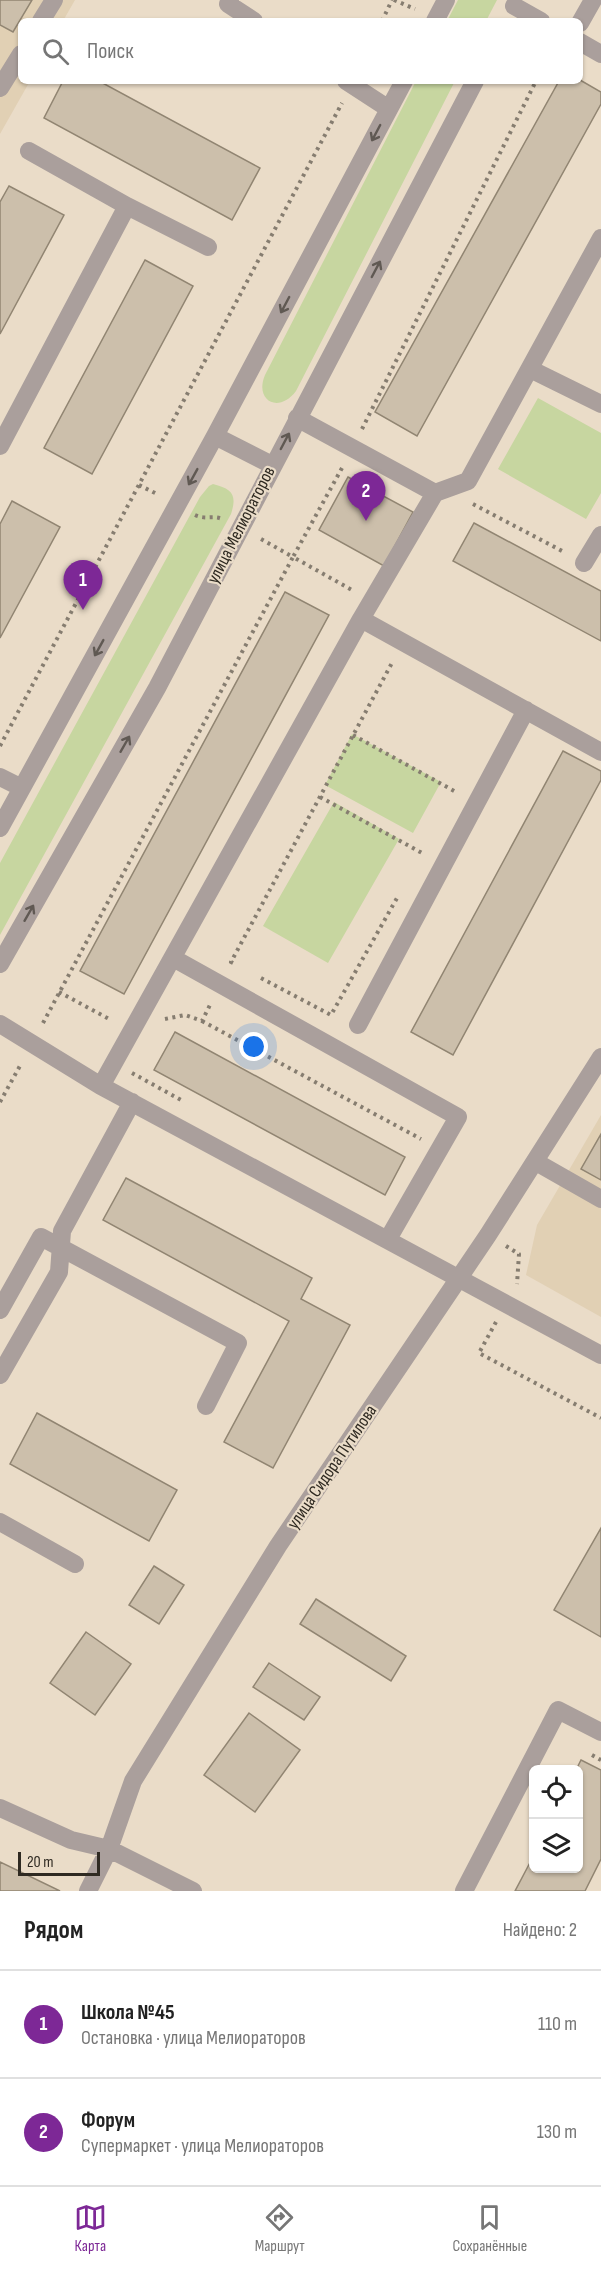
<!DOCTYPE html>
<html lang="ru">
<meta charset="utf-8">
<style>
body{margin:0;font-family:"Sofia Sans Condensed",sans-serif;background:#f2f2f2;color:#222}
.controls{position:absolute;right:18px;bottom:18px;display:grid;overflow:hidden;border-radius:9px;box-shadow:0 2px 4px #0004}
.controls button{width:54px;height:54px;display:grid;place-items:center;padding:0;border:0;border-bottom:2px solid #e0e0e0;background:#fff;color:#222;font:30px sans-serif}
.scale{position:absolute;left:18px;bottom:15px;width:82px;box-sizing:border-box;padding-left:6px;border:3px solid #2f2a22;border-top:0;font-size:16px;line-height:21px;white-space:nowrap;color:#2f2a22;-webkit-text-stroke:4px #eadcc8;paint-order:stroke}
.you{position:absolute;left:254px;top:1047px;width:21px;height:21px;margin:-15px;border:4px solid #fff;border-radius:50%;background:#1a73e8;box-shadow:0 0 0 9px #1a73e833}
.badge{display:grid;place-items:center;width:39px;height:39px;border-radius:50%;background:#7d2896;color:#fff;font-size:20px;font-weight:700}
.pin{position:absolute;translate:-50% -50px;filter:drop-shadow(0 2px 3px #0008)}
.pin::after{content:'';position:absolute;top:32px;width:21px;height:18px;background:inherit;clip-path:polygon(0 0,100% 0,50% 100%)}
.list{margin:0;padding:0;list-style:none}
h2{display:flex;justify-content:space-between;align-items:center;height:78px;margin:0;padding:0 24px;font-size:26px}
h2 small{font-size:20px;font-weight:400;color:#767676}
.list li{display:grid;grid-template-columns:39px 1fr auto;gap:18px;align-items:center;box-sizing:border-box;height:108px;padding:0 24px;border-top:2px solid #e0e0e0}
.list b{display:block;font-size:22px;white-space:nowrap}
.list p{margin:0;font-size:20px;white-space:nowrap;color:#767676}
.list em{font-size:20px;font-style:normal;color:#767676}
.icon{flex:none;width:33px;height:33px;fill:none;stroke:currentColor;stroke-width:2;stroke-linecap:round;stroke-linejoin:round}
.map{position:relative;flex:none;width:601px;height:1891px;overflow:hidden}
.search{position:absolute;background:#fff;box-shadow:0 2px 4px #0004;left:18px;right:18px;top:18px;height:66px;display:flex;align-items:center;gap:15px;box-sizing:border-box;padding:0 21px;border-radius:9px;color:#767676;font-size:22px}
.sheet{height:294px;background:#fff}
nav{display:flex;justify-content:space-around;align-items:center;box-sizing:border-box;height:84px;border-top:2px solid #e0e0e0;background:#fff;font-size:16px;color:#767676}
nav a{display:grid;justify-items:center;gap:3px}
nav .on{color:#7d2896}
.map>svg:first-child{display:block}
</style>
<div class="map">
<svg width="601" height="1891" viewBox="0 0 601 1891">
<rect width="100%" height="100%" fill="#eadcc8"/>
<path fill="#e1d0b4" d="M0,0H75L63,21H21V81H30L0,134Z
M601,1115V1317L526,1275L537,1225Z"/>
<path fill="#c7d6a0" d="M458,0H497L486,21H447Z
M416,81H455L296,391C279,414 254,401 265,375Z
M538,398L601,433V493L586,519L498,469Z
M213,484C233,489 237,495 231,514L0,935V863L200,497L209,486Z
M352,734L441,782L413,833L325,785Z
M334,802L399,839L328,963L263,926Z"/>
<path fill="#ccbfab" stroke="#918572" stroke-width="1.5" d="M0,0H32L13,32L0,25Z
M580,80L601,92V104L417,436L375,412L559,81Z
M63,81H99L260,168L232,220L44,118Z
M9,186L64,215L0,334V202Z
M145,260L193,286L92,474L44,448Z
M348,477L413,512L384,566L319,530Z
M12,501L60,527L0,638V524Z
M474,523L601,591V641L453,561Z
M285,592L329,615L124,994L80,971Z
M563,751L601,771V780L453,1055L411,1032Z
M175,1032L405,1157L385,1195L154,1070Z
M601,1134V1180L581,1169Z
M126,1178L312,1278L301,1299L350,1325L273,1468L224,1442L289,1321L103,1220Z
M37,1413L177,1490L149,1541L10,1464Z
M601,1528V1637L554,1610Z
M154,1566L184,1585L159,1624L129,1605Z
M316,1599L406,1656L391,1681L300,1624Z
M86,1632L131,1664L95,1715L50,1683Z
M269,1663L320,1697L304,1720L253,1687Z
M249,1713L300,1750L255,1812L204,1775Z
M581,1760L601,1770V1859L585,1891H515L534,1855V1868H578V1770H576Z
M0,1862L60,1891H0Z"/>
<g fill="none" stroke-linecap="round" stroke-linejoin="round">
<path stroke="#867d70" stroke-width="4" stroke-dasharray="3 4.5" stroke-linecap="butt" d="M394,0L415,9
M382,21L392,0
M362,429L536,81
M342,468L293,557L352,590
M139,485L157,494
M473,504L564,552
M195,515C206,520 213,515 222,519
M353,735L456,792
M0,746L342,103
M320,797L422,853
M233,963L231,962L393,661
M261,978L331,1015L397,898
M59,992L111,1020
M165,1019L185,1015L202,1021L211,1003
M202,1021L421,1139
M43,1023L293,557L261,539
M132,1073L181,1100
M0,1102L21,1064
M506,1246L519,1254L517,1284
M496,1322L479,1353L601,1418
M592,1755L601,1760"/>
<path stroke="#aa9f9c" stroke-width="18" d="M230,0L228,4L254,21
M514,6L541,21
M41,21L54,0
M435,21L446,0
M580,23L593,0
M580,42L601,54
M346,81L389,109
M0,88L21,54
M127,206L208,247
M530,369L601,404
M297,418L435,493L361,619L601,752
M215,436L272,465
M0,446L127,206L29,151
M435,493L468,481L601,238
M584,563L601,535
M0,777L22,788
M0,828L215,436L404,81
M173,958L458,1117L388,1239
M0,964L157,688L475,81
M0,1024L101,1086L601,1355
M358,1025L526,710
M101,1086L361,619
M536,1162L601,1199
M0,1310L41,1237L238,1343L206,1406
M0,1375L59,1272L62,1231L132,1102
M0,1522L75,1564
M0,1808L71,1840L109,1849L193,1891
M88,1891L109,1849L133,1781L278,1546L488,1235L601,1057
M464,1891L558,1710L601,1732"/>
</g>
<defs><path id="oneway-shaft" d="M-6 0H5M1.5-3L5.5 0L1.5 3" fill="none" stroke-width="1.6" stroke-linecap="round" stroke-linejoin="round" transform="scale(1.5)"/></defs>
<g stroke="#605953">
<use href="#oneway-shaft" transform="translate(376 133) rotate(118)"/>
<use href="#oneway-shaft" transform="translate(376 269) rotate(-62)"/>
<use href="#oneway-shaft" transform="translate(285 305) rotate(118)"/>
<use href="#oneway-shaft" transform="translate(285 441) rotate(-62)"/>
<use href="#oneway-shaft" transform="translate(193 477) rotate(119)"/>
<use href="#oneway-shaft" transform="translate(99 648) rotate(119)"/>
<use href="#oneway-shaft" transform="translate(125 744) rotate(-60)"/>
<use href="#oneway-shaft" transform="translate(29 913) rotate(-60)"/>
</g>
<g text-anchor="middle" dominant-baseline="central" stroke-width="4.5" stroke-linejoin="round" paint-order="stroke">
<g font-size="18" fill="#2f2a22" stroke="#eadcc8">
<text transform="translate(241 525) rotate(-63)">улица Мелиораторов</text>
<text transform="translate(332 1467) rotate(-56)">улица Сидора Путилова</text>
</g>
</g>
</svg>
<div class="controls">
<button><svg class="icon" aria-label="locate" viewBox="0 0 24 24"><circle cx="12" cy="12" r="6"/><path d="M12 2v4M12 18v4M2 12h4M18 12h4"/></svg></button>
<button><svg class="icon" aria-label="layers" viewBox="0 0 24 24"><path d="M12 4l9 5-9 5-9-5zM3 14l9 5 9-5"/></svg></button>
</div>
<div class="scale">20 m</div>
<div class="you"></div>
<div class="pin badge" style="left:83px;top:610px">1</div>
<div class="pin badge" style="left:366px;top:521px">2</div>
<div class="search"><svg class="icon" aria-label="search" viewBox="0 0 24 24"><circle cx="10" cy="10" r="6"/><path d="M15 15l6 6"/></svg>Поиск</div>
</div>
<section class="sheet">
<h2>Рядом<small>Найдено: 2</small></h2>
<ul class="list">
<li><span class="badge">1</span><div><b>Школа №45</b><p>Остановка · улица Мелиораторов</p></div><em>110 m</em></li>
<li><span class="badge">2</span><div><b>Форум</b><p>Супермаркет · улица Мелиораторов</p></div><em>130 m</em></li>
</ul>
</section>
<nav>
<a class="on"><svg class="icon" aria-label="map" viewBox="0 0 24 24"><path d="M3 6l6-2 6 2 6-2v14l-6 2-6-2-6 2zM9 4v14M15 6v14"/></svg>Карта</a>
<a><svg class="icon" aria-label="directions" viewBox="0 0 24 24"><path d="M12 3l9 9-9 9-9-9zM9 14v-3h6M13 9l2 2-2 2"/></svg>Маршрут</a>
<a><svg class="icon" aria-label="saved" viewBox="0 0 24 24"><path d="M7 4h10v16l-5-4-5 4z"/></svg>Сохранённые</a>
</nav>
